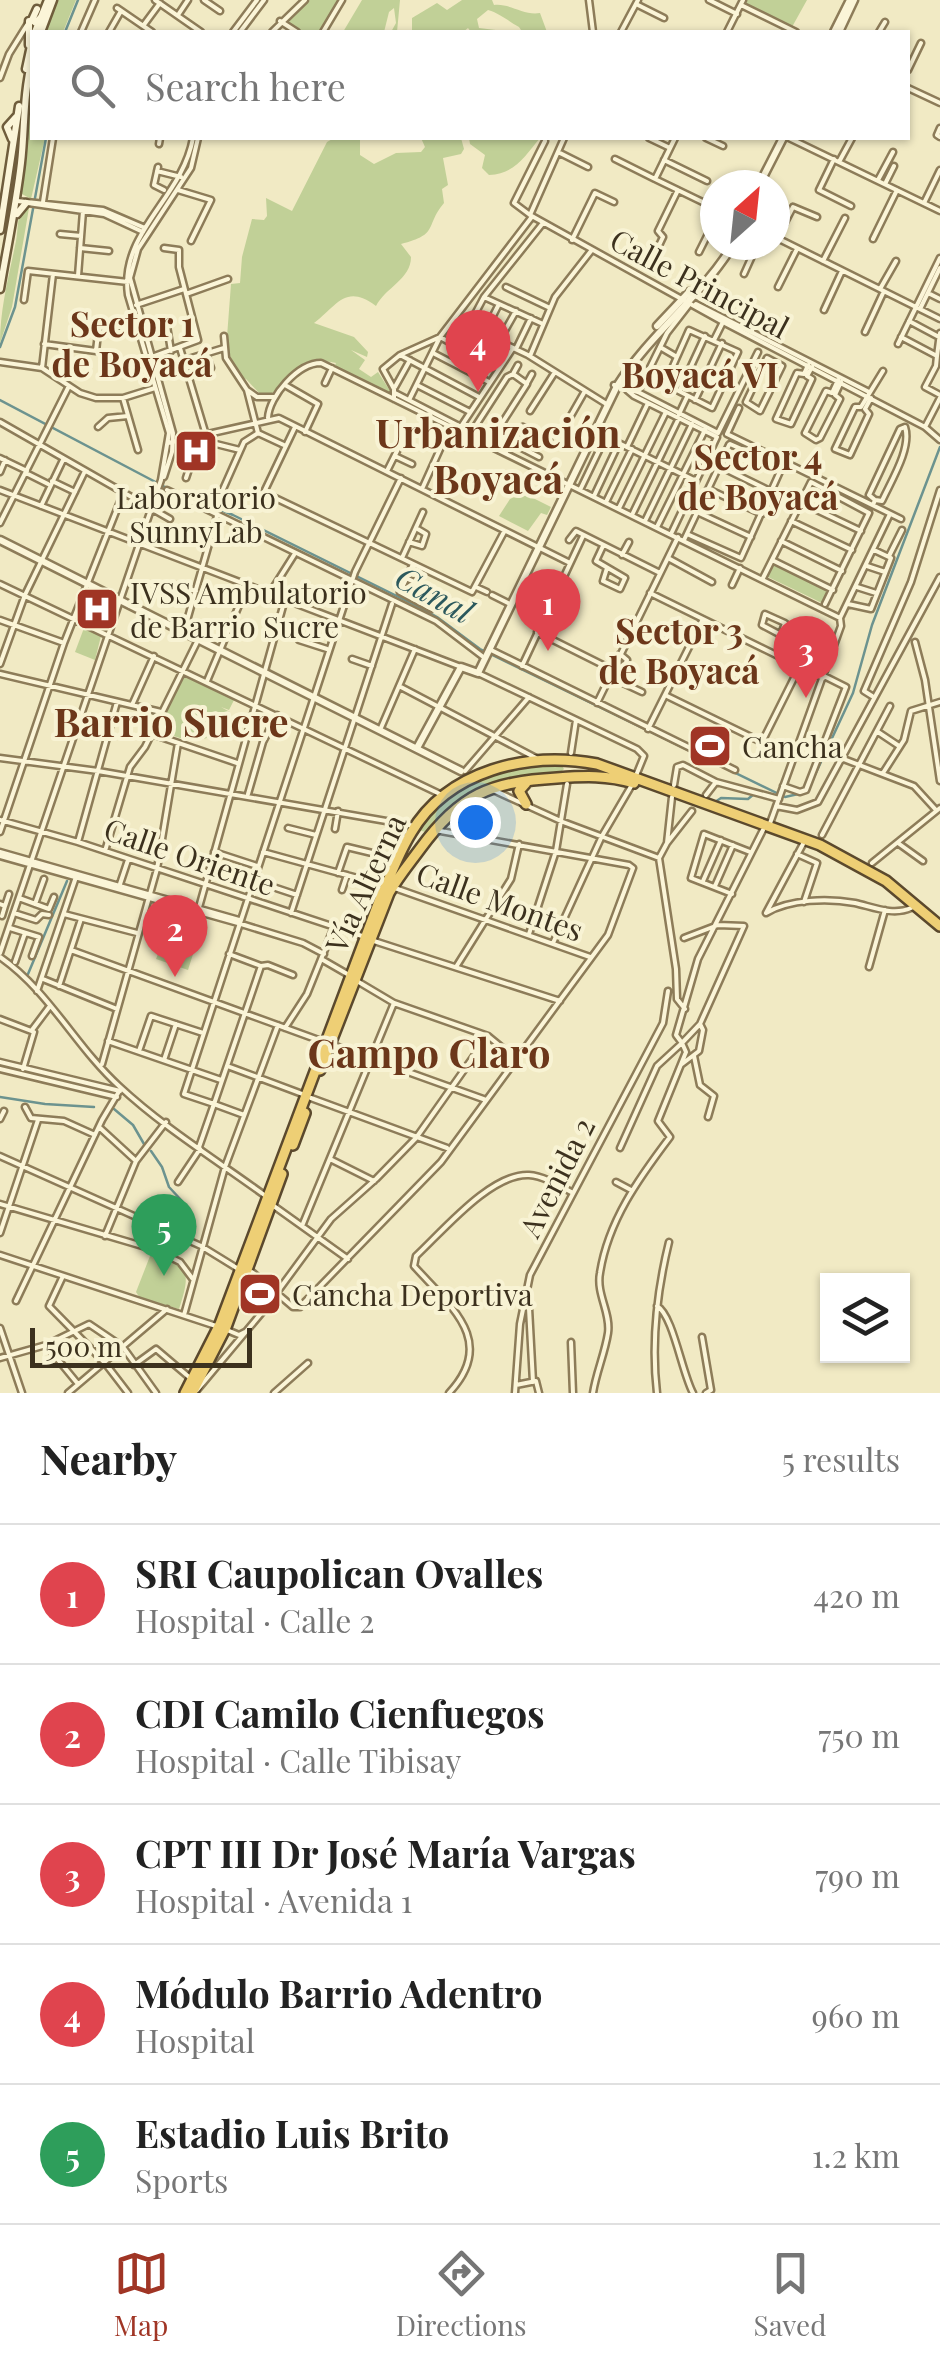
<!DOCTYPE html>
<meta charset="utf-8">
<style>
body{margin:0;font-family:"Playfair Display",serif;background:#f2f2f2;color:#222}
.controls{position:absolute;right:30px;bottom:30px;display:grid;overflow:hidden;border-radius:0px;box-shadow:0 2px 8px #0004}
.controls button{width:90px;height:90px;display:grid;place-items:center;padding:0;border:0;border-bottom:2px solid #e0e0e0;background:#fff;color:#222;font:50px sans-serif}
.compass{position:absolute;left:700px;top:170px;width:90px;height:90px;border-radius:50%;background:#fff;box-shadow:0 2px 8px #0004;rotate:27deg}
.scale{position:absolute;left:30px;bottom:25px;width:222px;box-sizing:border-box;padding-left:10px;border:5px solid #3c311e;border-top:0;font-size:28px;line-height:35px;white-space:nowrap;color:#3c311e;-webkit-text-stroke:8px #f8f3d4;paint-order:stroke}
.you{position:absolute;left:475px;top:822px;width:35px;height:35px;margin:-25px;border:8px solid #fff;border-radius:50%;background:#1a73e8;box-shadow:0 0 0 15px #1a73e833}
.badge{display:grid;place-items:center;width:65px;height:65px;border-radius:50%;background:#a03525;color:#fff;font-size:32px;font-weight:700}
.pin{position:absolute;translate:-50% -82px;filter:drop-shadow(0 2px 5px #0008)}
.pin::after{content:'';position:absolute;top:52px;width:35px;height:30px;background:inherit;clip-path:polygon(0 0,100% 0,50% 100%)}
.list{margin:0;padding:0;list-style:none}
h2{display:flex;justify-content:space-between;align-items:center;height:130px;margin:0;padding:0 40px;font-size:42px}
h2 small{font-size:32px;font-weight:400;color:#767676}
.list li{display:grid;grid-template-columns:65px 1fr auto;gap:30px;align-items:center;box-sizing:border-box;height:140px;padding:0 40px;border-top:2px solid #e0e0e0}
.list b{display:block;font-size:38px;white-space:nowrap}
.list p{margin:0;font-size:32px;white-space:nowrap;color:#767676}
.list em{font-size:32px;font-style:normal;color:#767676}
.icon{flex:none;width:55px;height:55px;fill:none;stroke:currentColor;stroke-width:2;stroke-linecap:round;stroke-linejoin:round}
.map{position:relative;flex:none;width:940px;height:1393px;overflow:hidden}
.search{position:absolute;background:#fff;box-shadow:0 2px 8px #0004;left:30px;right:30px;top:30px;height:110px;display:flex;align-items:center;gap:25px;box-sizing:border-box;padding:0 35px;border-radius:0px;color:#767676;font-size:38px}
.sheet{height:830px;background:#fff}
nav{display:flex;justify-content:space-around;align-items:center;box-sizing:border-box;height:140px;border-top:2px solid #e0e0e0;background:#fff;font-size:28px;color:#767676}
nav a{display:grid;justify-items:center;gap:5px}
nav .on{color:#a03525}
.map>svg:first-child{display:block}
</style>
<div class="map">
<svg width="940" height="1393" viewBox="0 0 940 1393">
<rect width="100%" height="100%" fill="#f1eac4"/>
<path fill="#c1d097" d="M58,0H76L63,32H46Z
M310,0H340L321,32H300L284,21Z
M362,0H400L397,32H391L396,23L394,8L389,12L384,32H343Z
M462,0H492L494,5C510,3 524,16 540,13L547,32H515L521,30L519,27C508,21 501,14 488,10L477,19L479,28L513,32H471L468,28L463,32H412V18L437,3L447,10Z
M747,0H807L792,27L745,3Z
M32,79V138H45L31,199L22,194L25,122Z
M334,138H360V155L374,164L396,153L421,152L425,147L421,138H461L464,149L461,154L443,158L448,185L442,189L444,203C424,227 440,234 401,244L411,257C411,279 385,288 376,306C345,283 337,306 314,323L354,337L368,352L367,357L351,350L365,360L359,369L371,377L378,372L392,394L334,367L336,363C282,352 296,391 262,396L246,379L238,377L226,350L231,284L240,283L242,257L252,219L264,220L267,216L266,198L292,211L327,142Z
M469,138H540C525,156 515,174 489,175L482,168L485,155L470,144Z
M29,208L12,307L0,343C0,308 9,276 16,241C18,230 17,221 21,210Z
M523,493L551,507L547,515L541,513L528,531L499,516L510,499Z
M773,563L828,590L822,603L766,576Z
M84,628L101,636L95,660L75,652Z
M184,674L234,700L229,710L221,707L230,712C212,749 189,744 157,729Z
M560,763L564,769L559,774C502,780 466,785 428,833L419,830C437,779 514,768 560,763Z
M176,909L205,916L188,970L156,959Z
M152,1251C190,1265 191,1272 179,1309L140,1298L136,1292Z"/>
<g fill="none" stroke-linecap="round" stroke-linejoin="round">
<path stroke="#6c938f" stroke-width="2.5" d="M65,32L78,0
M0,347L15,307L46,138
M0,400L165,487L233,515L419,607L437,617L480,649L785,797L807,792L853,693L872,625L940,447
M715,802L721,798L748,799L754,794
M28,974L67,881
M0,1097L45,1104L94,1107
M114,1109L133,1125L144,1144
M151,1151L162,1167L169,1187L182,1201L186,1231"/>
<defs>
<path id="minor" d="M155,0L201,32
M204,0L220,11
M589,0L593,32
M709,0L737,14
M636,4L664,18
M741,5L796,32
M117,8L152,32
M178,15L188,0
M280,21L297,32
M143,26L160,3
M81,32L95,0
M109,32L121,11
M233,32L257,0
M240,32L264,0
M272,32L305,0
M323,32L342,0
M621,32L638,0
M727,32L743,0
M879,32L885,22
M908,70L921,43
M0,78L9,54L27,25
M908,88L940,103
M940,128L937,135L940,137
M564,138L530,215L723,322L925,427
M649,138L670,148
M675,138L655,179L715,208
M706,138L723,146
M789,138L940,211
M159,144L160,138
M558,152L588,167
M615,159L655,179
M834,159L819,190L851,206
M664,160L707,181
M839,162L852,138
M158,167L154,185L164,190
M157,171L181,177
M878,180L893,152
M885,184L894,166
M178,190L211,200L191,241
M17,201L103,210L145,228
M43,202L53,138
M28,203L104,214L143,232
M924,203L940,170
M530,215L514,203L545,141
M60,234L81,236
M775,237L940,319
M777,238L793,207L817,217
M873,239L897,190
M572,240L595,193L614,202
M80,248L109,251
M699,252L715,220
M823,261L845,218
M669,268L653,258L663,237L658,231L678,190
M744,274L757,245
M78,276L83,211
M506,287L550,308
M778,287L797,249
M880,289L896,261
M928,293L940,299
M186,294L228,279
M484,297L543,324
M24,300L28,271L128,282
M696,304L869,392
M136,305L184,289
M920,309L940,268
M824,310L842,271
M166,320L171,351
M455,320L528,355L608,405
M909,321L939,337
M689,330L738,352L712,408L665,384Z
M865,332L884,291
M224,336L226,358L247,390L258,433L286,446
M901,337L937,356L936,366L925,387L940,395
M714,340L723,322
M499,341L516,311
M44,344L96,351L99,325L136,326
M898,344L940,258
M458,346L484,297L543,223
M660,347L677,357
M180,348L206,435
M516,349L531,318
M433,353L489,382
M474,353L499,304
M206,354L211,368
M400,355L479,397
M530,356L555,297L591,251
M937,356L940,333
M152,357L198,340L179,267V250L164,248
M767,358L782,366L760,411L746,402Z
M185,360L224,348
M0,362L42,368L80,393L96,398H123L155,388
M808,365L804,374L797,373L776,419L791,424L812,379L807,376L812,367
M42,368L53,274
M513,374L518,365
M838,380L832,393L826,391L805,433L816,440L820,438L840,399L835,395L841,382
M325,383L332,368
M527,383L532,374
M285,385L318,404L305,432
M417,385L470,412
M614,385L638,392L718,433L758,352
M395,387L410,360
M247,390L257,397H274
M627,390L634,396L717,437L671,534
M680,390L705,336
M638,392L667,333L688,306
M395,393L461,427
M123,398L138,450
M871,398L865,409L869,414L850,455L835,449L855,407H861L883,371
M940,398L925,427L940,440
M394,399V389L383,369L400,355L440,337L498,368
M409,400L440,337L531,218
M695,400L722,343
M739,408L727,434L901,519
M530,411L555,372
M679,414L687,397
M268,418C269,396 298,363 321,363L840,618L841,626L769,826
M0,422L170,519
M565,426L585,391
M98,427L108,418L128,416
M295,427L265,490L267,494L472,592L504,532
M592,430L696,481
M458,431L513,348
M469,436L507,377L513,374L527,384L488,445
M196,439L240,450
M168,443L279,418L570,563
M512,443L539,457
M627,447L648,403
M506,452L523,427L549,440
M395,456L412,464
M0,458L27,471
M719,466L772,492
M387,471L401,443
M0,472L5,460
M26,473L48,484
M164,477L172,452L173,433L130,278L138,249L191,168L198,138
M186,478L193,457L189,440
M52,481L75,492
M422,489L450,427
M708,489L762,514
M0,490L461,667
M167,490L436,621L482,656
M580,490L606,436
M594,496L619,443
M606,502L632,449
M800,502L861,531
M216,505L244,442L258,433
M873,505L875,500L882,501C891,481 912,448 905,427L900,429L869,495L875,500
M41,506L63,460
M619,508L666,412
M697,512L751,537
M632,515L679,418
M645,521L692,424
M791,521L852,550
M0,523L69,386
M657,527L705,430
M569,540L576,531L660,573
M684,540L729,445L730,444L782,467L741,558L687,534
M781,541L842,571
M409,542L422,546L426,534L416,528
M603,546L596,561L625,578L620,589L603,581L607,568
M622,555L629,542
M889,556L902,530
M402,558L423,512
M668,558L712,582
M772,560L833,590
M413,564L400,592L432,609
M867,566L885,572
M406,578L441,595
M763,578L811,482L869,513L825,604
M0,584L442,795
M175,585L196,591
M732,585L740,568
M476,587L487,592
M857,587L876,593
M270,593L294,555
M650,593L823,678
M492,595L508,603
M848,604L871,609L891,558L874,550
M840,618L890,514
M0,620L64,643
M184,631L217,516
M537,632L613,670
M299,640L327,649
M915,642L925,680L940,781
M489,649L735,770
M779,656L786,641L781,635L785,623L765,614L762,625L781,635
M352,659L372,666
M0,664L25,595L85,471
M522,666L583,536
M478,673L637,749L644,756L635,778
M0,674L161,712
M610,677L642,692
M619,679L627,660L620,654
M207,681L248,584
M399,686L536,758
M665,695L794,758
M872,696L864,691L911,582L940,490
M597,703L678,537
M132,705L154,656
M648,729L702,621
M380,730L415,649
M878,732L899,746
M152,734L237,763
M762,742L800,666
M571,753L576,720
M0,758L98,771L415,826
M841,758L914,786L936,810
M465,771L529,697
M883,773L904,740L911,711L940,702
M674,785L677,767L683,765L716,782L779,799
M783,786L800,792L806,790L846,687L824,676
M493,790L563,822L659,858L676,969L677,999L685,1009
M248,794L263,742L277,715
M706,795L716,782
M776,806L797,810L818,802L940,577
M0,820L78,842L365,937
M288,828L316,835
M335,829L338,811
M0,832L64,643L123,494
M822,835L890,706
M78,842L117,702
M667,843L672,797
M898,843L923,861
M803,844L766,913C790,899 828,898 855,903C873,907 893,916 911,908
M105,851L130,767L145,747L197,642
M0,852L239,920
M214,852L257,866
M263,852L383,885
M797,854L817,863L804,902
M0,856L238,923L303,943L324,954
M659,858L667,843L692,811
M872,863L940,808
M338,873L347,847L393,858
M703,881L721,840
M120,884L128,860
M715,886L733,845
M392,887L590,957
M276,888L297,895
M342,890L347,875
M732,894L691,878L704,834L750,852
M19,898L49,909L54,897
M0,904L5,906L9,894
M35,904L44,879
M198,911L285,599
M14,913L36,920L42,914L49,915
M291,913L392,604
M64,914L137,933
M2,916L5,906
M10,928L39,937L32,956
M529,934L556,851L567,784
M684,938L718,925L744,926L700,1024L682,1043L676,1035L698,959L763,830
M374,941L560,1001
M553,943L602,836L633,783
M71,950L324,1042
M0,953L161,480L169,433L128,295C119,232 182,199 193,138
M229,954L261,966L214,1104L244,1115
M0,957C49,991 76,1047 119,1086C164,1128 218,1161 267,1197
M323,960L349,975
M15,962L25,933
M261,966L268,965L293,975
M456,967L511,879L519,844
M869,967L885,910
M43,979L117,1009
M357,981L394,1003L488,1036L517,1060
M59,986L81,919
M37,991L76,877
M0,1019L34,1032L23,1069
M285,1028L307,994L334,927
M32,1030L50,1006
M108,1041L221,1080
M330,1044L486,1100
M139,1051L151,1016L203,1033
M694,1056L700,1085L714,1096L708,1117
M164,1060L176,1024
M0,1062L120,1091
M102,1064L157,869L178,743
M682,1064L699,1051L703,1030L700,1024
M230,1067L305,1095
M0,1069L117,1097
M311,1098L447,1148
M25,1107L31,1118L64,1121L95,1135
M0,1119L4,1111
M99,1127L136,1161
M199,1147L214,1104L184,1094L355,572L401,478
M620,1148L657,1066L682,1043
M0,1156L201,1246L240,1270
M330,1159L374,1181
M178,1182L200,1149
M616,1182L631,1190
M0,1204L156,1250L180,1262L192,1278
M271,1204L348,1259
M302,1226L394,1003
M0,1233L38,1120
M105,1236L136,1161L166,1122
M0,1255L219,1327
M252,1272L293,1307H300L441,1162L608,935L633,868L629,865L435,830
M63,1276L49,1306L105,1363L128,1393
M16,1301L102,1120L121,1088
M657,1306C673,1315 682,1373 693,1393
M529,1308L533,1382
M184,1315L225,1167L278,1025
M0,1328L22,1393
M227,1330L239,1335L245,1332
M702,1337L711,1390L706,1393
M571,1342L573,1393
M46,1345L78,1384
M0,1358L46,1345L89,1324L123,1347L156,1393
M134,1365L156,1349L189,1377
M516,1385L536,1381L539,1393
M197,1390L264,1310L331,1219L376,1179L416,1138L488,1036
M68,1393L167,1309
M274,1393L308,1363
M449,1393C498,1341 450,1306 414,1266L416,1256C443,1231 491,1173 529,1175C544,1176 560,1186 573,1193
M515,1393L520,1324L530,1275L663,1023L668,991
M593,1393C596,1373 605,1353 608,1333C611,1313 596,1294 600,1273C608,1221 639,1178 670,1137L658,1121L686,1052L682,1043
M657,1393C651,1342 657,1291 669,1242"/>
<path id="tertiary" d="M834,32L850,0
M839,32L854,0
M759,185L783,138
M657,326L689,292
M0,540L461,771
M417,748L461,667L478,673L617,386C650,334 701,297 733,245"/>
<path id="secondary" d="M37,9L32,20L36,23L40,18
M35,32L48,0
M41,32L53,0
M29,45V21
M26,69L32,41
M12,139L7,127L16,117
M17,214L26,203
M0,230L19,106
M0,289C7,247 16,206 21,163C25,128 23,95 32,60"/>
<path id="trunk" d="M526,783L519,791L526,804
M320,1070L389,893C398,877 409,864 420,849C460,794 490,782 557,778C585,776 607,775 634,783
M293,1145L305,1113
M185,1393L220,1324L381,896C391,875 399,852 411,833C448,770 528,751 597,764L820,845L886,881L940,926
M192,1393L226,1327L282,1174"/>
</defs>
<use href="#minor" stroke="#8d7c59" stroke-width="9"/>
<use href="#tertiary" stroke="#8d7c59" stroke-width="11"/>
<use href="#secondary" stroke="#6f5d3c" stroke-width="11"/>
<use href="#trunk" stroke="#5b492d" stroke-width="14"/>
<use href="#minor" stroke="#fbf5d8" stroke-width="4"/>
<use href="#tertiary" stroke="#fbf5d8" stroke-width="6"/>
<use href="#secondary" stroke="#fbf5d8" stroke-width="6"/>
<use href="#trunk" stroke="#eecf75" stroke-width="9"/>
</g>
<defs>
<symbol id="hospital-square" viewBox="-11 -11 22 22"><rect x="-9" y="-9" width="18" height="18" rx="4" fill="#a03525" stroke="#f8f3d4"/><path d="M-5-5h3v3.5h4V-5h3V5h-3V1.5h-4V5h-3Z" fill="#fff"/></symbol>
<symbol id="stadium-square" viewBox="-11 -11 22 22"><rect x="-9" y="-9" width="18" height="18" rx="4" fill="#a03525" stroke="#f8f3d4"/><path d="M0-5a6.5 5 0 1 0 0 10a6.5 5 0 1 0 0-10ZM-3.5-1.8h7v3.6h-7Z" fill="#fff"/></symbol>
</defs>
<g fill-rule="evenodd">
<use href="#hospital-square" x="171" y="426" width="50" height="50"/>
<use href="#hospital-square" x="72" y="584" width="50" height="50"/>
<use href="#stadium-square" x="685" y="721" width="50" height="50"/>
<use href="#stadium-square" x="235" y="1269" width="50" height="50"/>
</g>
<g text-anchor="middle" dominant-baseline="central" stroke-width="8" stroke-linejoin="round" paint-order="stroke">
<g font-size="30" fill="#3c311e" stroke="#f8f3d4">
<text transform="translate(700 283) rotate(28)">Calle Principal</text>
<text transform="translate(190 856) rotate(19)">Calle Oriente</text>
<text transform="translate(365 883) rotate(-65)">Vía Alterna</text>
<text transform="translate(500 901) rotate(20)">Calle Montes</text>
<text transform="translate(556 1177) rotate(-63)">Avenida 2</text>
</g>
<g font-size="30" fill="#3c311e" stroke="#f8f3d4" text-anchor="start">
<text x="196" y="497" text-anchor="middle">Laboratorio<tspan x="196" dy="34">SunnyLab</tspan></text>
<text x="130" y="592">IVSS Ambulatorio<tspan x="130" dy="34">de Barrio Sucre</tspan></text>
<text x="742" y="746">Cancha</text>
<text x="292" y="1294">Cancha Deportiva</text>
</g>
<g font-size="32" font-style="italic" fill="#2c595d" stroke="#f8f3d4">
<text transform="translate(435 593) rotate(29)">Canal</text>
</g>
<g font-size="35" font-weight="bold" fill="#6c371a" stroke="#f8f3d4">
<text x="132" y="322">Sector 1<tspan x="132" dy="40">de Boyacá</tspan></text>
<text x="700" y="373">Boyacá VI</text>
<text x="758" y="455">Sector 4<tspan x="758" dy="40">de Boyacá</tspan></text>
<text x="679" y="629">Sector 3<tspan x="679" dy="40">de Boyacá</tspan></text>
</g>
<g font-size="40" font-weight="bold" fill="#6c371a" stroke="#f8f3d4">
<text x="498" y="431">Urbanización<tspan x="498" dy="46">Boyacá</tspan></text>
<text x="171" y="720">Barrio Sucre</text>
<text x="429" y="1051">Campo Claro</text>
</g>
</g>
</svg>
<div class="controls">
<button><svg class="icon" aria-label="layers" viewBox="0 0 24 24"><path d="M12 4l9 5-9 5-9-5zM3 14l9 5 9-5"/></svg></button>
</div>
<svg class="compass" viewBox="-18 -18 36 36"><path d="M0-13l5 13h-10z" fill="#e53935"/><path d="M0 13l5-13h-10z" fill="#767676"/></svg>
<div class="scale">500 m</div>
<div class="you"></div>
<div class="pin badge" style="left:548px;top:651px;background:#e0444e">1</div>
<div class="pin badge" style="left:175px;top:977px;background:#e0444e">2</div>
<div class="pin badge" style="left:806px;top:698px;background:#e0444e">3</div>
<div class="pin badge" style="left:478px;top:392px;background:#e0444e">4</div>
<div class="pin badge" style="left:164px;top:1276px;background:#2e9e5b">5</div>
<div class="search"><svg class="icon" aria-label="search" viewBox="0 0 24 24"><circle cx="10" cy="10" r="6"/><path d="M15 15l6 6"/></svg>Search here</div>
</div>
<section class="sheet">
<h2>Nearby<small>5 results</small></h2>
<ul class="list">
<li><span class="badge" style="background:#e0444e">1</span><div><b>SRI Caupolican Ovalles</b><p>Hospital · Calle 2</p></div><em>420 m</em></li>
<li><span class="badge" style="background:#e0444e">2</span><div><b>CDI Camilo Cienfuegos</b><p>Hospital · Calle Tibisay</p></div><em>750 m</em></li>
<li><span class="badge" style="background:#e0444e">3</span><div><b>CPT III Dr José María Vargas</b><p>Hospital · Avenida 1</p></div><em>790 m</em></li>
<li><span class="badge" style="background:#e0444e">4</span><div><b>Módulo Barrio Adentro</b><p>Hospital</p></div><em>960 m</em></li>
<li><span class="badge" style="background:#2e9e5b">5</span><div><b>Estadio Luis Brito</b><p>Sports</p></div><em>1.2 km</em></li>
</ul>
</section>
<nav>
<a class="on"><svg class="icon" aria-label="map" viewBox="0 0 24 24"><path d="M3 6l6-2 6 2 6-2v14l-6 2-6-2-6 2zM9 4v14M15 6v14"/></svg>Map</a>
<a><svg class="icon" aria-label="directions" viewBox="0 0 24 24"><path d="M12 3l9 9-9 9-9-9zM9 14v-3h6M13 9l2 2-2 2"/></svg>Directions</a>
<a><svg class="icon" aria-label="saved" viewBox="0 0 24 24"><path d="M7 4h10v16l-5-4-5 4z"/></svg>Saved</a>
</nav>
